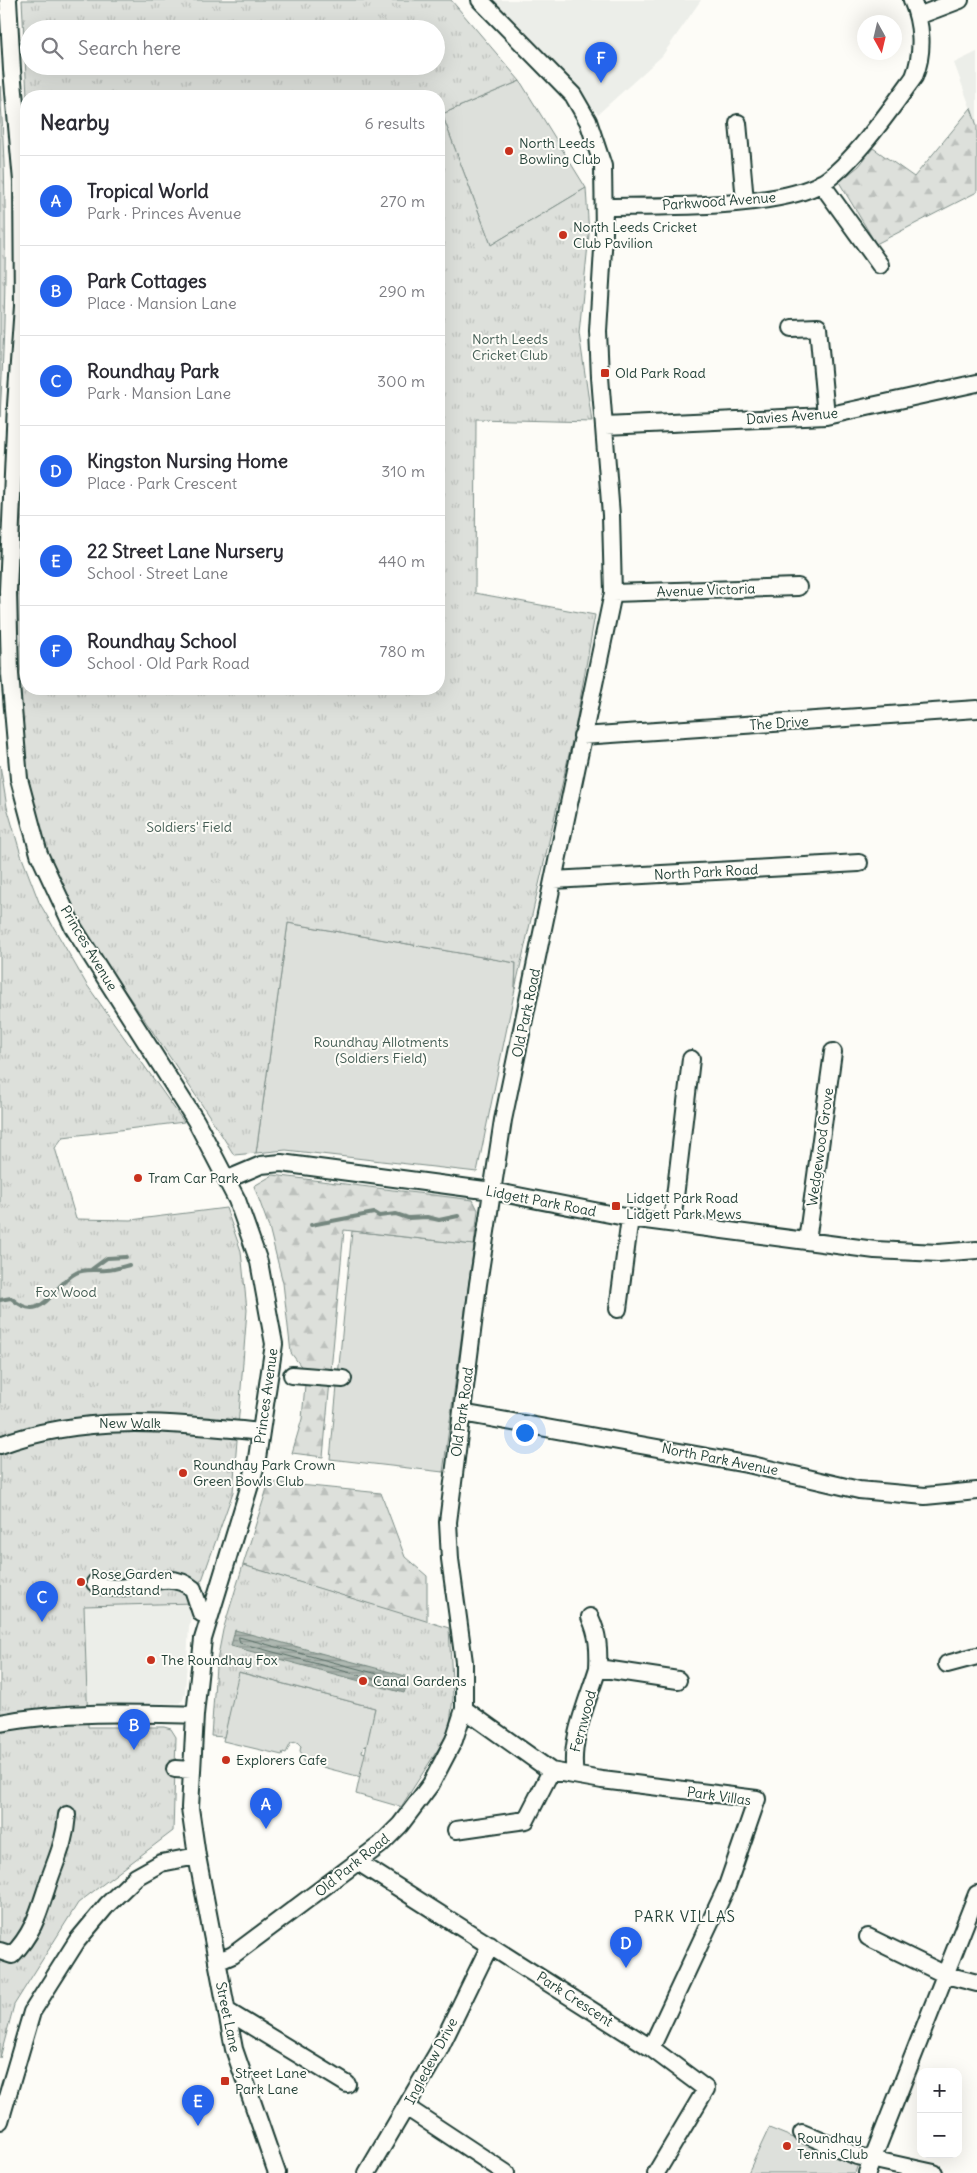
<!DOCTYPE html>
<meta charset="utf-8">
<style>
body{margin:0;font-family:Delius,sans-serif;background:#f7f7f7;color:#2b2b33}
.controls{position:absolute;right:15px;bottom:15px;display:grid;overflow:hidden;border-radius:10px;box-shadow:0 5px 20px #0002}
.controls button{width:45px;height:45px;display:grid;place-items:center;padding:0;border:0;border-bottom:1px solid #e1e1e2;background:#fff;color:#2b2b33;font:25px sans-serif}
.compass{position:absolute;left:857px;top:15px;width:45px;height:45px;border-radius:50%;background:#fff;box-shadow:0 5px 20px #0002;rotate:172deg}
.you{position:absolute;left:524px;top:1432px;width:18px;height:18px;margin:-12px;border:4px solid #fff;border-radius:50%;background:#1a73e8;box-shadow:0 0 0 8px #1a73e833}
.badge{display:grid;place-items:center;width:32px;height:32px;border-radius:50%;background:#2563eb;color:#fff;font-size:16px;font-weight:700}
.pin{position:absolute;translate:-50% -41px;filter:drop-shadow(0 1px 2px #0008)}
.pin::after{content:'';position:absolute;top:26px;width:18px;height:15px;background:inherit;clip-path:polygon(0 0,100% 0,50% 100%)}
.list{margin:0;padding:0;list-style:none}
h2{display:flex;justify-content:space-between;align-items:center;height:65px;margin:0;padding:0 20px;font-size:21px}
h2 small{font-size:16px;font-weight:400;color:#7c7c81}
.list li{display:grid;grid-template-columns:32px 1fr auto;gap:15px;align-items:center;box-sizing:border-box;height:90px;padding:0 20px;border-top:1px solid #e1e1e2}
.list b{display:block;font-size:19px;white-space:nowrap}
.list p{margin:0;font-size:16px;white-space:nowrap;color:#7c7c81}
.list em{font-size:16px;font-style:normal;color:#7c7c81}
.icon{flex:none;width:28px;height:28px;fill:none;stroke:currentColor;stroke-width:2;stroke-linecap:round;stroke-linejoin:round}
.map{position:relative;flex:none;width:977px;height:2173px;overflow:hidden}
.search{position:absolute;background:#fff;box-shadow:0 5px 20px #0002;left:20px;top:20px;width:425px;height:55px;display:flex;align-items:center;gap:12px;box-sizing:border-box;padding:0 18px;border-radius:28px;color:#7c7c81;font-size:19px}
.panel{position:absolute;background:#fff;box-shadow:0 5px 20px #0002;left:20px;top:90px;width:425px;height:605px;border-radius:20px}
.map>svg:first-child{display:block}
</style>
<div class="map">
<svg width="977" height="2173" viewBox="0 0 977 2173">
<defs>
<pattern id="forest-firs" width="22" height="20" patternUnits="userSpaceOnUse" patternTransform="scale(1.25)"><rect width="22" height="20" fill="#dde0db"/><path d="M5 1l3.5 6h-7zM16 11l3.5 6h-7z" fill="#bdc1bd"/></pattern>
<pattern id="park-tufts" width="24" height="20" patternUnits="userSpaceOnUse" patternTransform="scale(1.25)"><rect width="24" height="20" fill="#dde0db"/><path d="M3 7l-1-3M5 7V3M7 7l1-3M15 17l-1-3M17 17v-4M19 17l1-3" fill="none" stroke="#bdc1bd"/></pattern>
<pattern id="water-rules" width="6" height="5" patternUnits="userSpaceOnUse" patternTransform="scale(1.25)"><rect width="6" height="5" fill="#aeb8b1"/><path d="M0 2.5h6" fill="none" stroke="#8d9791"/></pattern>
</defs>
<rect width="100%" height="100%" fill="#fdfcf7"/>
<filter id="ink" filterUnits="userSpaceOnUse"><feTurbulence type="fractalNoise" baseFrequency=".02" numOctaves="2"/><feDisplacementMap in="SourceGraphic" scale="10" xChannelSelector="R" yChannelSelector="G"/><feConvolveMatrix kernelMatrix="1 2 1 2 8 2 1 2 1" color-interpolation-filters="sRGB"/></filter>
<g filter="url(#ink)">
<path fill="#eceee9" d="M494,0H701L662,56L598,114Z
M977,52V126L954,63Z
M194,1603L189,1627L185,1693L183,1700L179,1703L36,1707L0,1673V1656L84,1605Z"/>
<path fill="#dde0db" stroke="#7e8e88" d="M520,81L586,188L491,245L442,114Z
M288,923L516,963L515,989L477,1172L286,1150L256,1153Z
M352,1231L474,1245L443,1472L330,1459Z
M238,1672L375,1708L367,1747L364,1746L362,1752L366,1753L361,1777L303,1762L304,1757L300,1751L301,1746L297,1742L291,1743L286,1753L283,1752L282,1755L223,1741Z
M769,2128L858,2164L855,2173H748Z"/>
<path fill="url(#forest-firs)" stroke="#7e8e88" d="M971,108L977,126V192L876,244L839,182L859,166L873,148L914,177Z
M273,1175L473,1200L478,1210L474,1245L344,1230L323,1457L292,1453L302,1419L306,1373L291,1353L283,1283L269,1227L254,1186Z
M269,1482L381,1493L405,1557L427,1576V1622L243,1565Z"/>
<path fill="url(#park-tufts)" stroke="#7e8e88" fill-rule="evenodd" d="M22,0H451L520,81L442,114L491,245L586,188L589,235L579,333L592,422L476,419L475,593L595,615L575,728L515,989L516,963L288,923L256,1153L234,1155C203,1104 167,1054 134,1004C115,976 94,949 78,918C67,895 51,864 43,839C4,707 16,563 26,428V689H439V96H27ZM29,29H436V66H29Z
M0,86C8,197 6,307 0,417Z
M0,765L7,807L21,855L39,902L87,985L184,1122L63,1137L55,1148L76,1219L131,1220L226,1208L241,1251L247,1310L233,1492L194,1603L84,1606L88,1727H164L171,1729L176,1737L173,1831L78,1903L14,2005L0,2058Z
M243,1565L449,1628L453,1698L449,1732L401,1807L356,1794L375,1708L239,1672L224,1737L211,1736L216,1666L223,1630Z"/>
<path fill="url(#water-rules)" stroke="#75877f" d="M235,1630L409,1677L404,1693L231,1646Z"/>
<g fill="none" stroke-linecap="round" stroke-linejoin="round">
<path stroke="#586e66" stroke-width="1" d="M239,1637L400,1680L402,1683L399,1686L240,1643Z"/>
<path stroke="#75877f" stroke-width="4" d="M311,1225L374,1213L379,1216L396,1214L408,1218L427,1217L439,1220L458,1216
M92,1269L107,1258L126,1257
M0,1300L11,1298C44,1327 51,1285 76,1273C85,1268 96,1271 106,1270C114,1270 122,1267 129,1265"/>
<defs>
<path id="minor" d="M8,0L12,70L22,181L23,306L16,405L8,591L10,674L19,779L39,854L73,927L196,1121L237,1200L259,1262L274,1344L256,1465L203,1639L195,1715L190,1808L197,1856L234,2049L277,2173
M918,16L960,0
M738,123L745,201
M821,183L880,265
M604,207C658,206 777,209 822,183C852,165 893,106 914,77C924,52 922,24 912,0
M792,328L818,327L826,416
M605,426L826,416L977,383
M613,593L798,587
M582,736L977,709
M553,880L859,863
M228,1179L261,1165L281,1163L492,1191L630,1218L875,1250L938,1253L977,1250
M672,1223L691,1059
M807,1241L833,1052
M618,1309L630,1218
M292,1375L343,1379
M462,1413L752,1465L859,1490L925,1496L977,1491
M0,1445C87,1413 172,1423 261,1432
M95,1583C128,1600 163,1564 193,1589L201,1613
M590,1617C598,1634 599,1649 598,1668
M947,1664L977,1656
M464,1709L551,1771L602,1780L757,1799L727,1886L651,2048
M0,1723C64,1711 130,1713 195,1715
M175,1769L191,1770
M575,1775C569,1740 588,1701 598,1668L678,1680
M456,1830L526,1820L551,1771
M358,1862L651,2048L706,2089L656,2173
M868,1937L946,1975L977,1983
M0,1951L12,1955C36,1931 40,1906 51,1875C59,1853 65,1840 67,1815
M217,1962L233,1955L380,1845L400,1825L431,1784L454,1740L464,1709V1662L450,1559L448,1522L478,1284L503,1120L613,593L611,515L600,377L598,331L604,233L603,166L588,121L573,95L480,0
M227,2011L347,2084
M406,2107L506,2173
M0,2121L32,2012L77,1941L107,1905L136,1877L161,1863L197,1856
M802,2133L857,2156L934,2173
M367,2173L438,2052L490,1945
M867,2173L977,1894"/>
</defs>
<use href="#minor" stroke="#1f3d34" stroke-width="20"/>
<use href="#minor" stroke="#fdfcf7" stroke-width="16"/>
</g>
</g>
<g fill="#c8321e" stroke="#fdfcf7" stroke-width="2">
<circle cx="509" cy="151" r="5"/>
<circle cx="563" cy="235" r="5"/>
<rect x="600" y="368" width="10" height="10" rx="2.5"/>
<circle cx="138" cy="1178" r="5"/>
<rect x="611" y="1201" width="10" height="10" rx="2.5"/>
<circle cx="183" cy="1473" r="5"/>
<circle cx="81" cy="1582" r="5"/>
<circle cx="151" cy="1660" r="5"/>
<circle cx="363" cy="1681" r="5"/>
<circle cx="226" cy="1760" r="5"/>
<rect x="220" y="2076" width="10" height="10" rx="2.5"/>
<circle cx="787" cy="2146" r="5"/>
</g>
<g text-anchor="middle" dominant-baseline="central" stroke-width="4" stroke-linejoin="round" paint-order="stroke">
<g font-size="14" fill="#1f3d34" stroke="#fdfcf7" text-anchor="start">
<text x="519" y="143">North Leeds<tspan x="519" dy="16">Bowling Club</tspan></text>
<text x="573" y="227">North Leeds Cricket<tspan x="573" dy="16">Club Pavilion</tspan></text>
<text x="615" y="373">Old Park Road</text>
<text x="148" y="1178">Tram Car Park</text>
<text x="626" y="1198">Lidgett Park Road<tspan x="626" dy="16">Lidgett Park Mews</tspan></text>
<text x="193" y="1465">Roundhay Park Crown<tspan x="193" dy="16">Green Bowls Club</tspan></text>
<text x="91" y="1574">Rose Garden<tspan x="91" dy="16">Bandstand</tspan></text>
<text x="161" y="1660">The Roundhay Fox</text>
<text x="373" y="1681">Canal Gardens</text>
<text x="236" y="1760">Explorers Cafe</text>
<text x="235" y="2073">Street Lane<tspan x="235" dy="16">Park Lane</tspan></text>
<text x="797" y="2138">Roundhay<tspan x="797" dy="16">Tennis Club</tspan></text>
</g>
<g font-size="14" fill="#1f3d34" stroke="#fdfcf7">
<text transform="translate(719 201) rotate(-4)">Parkwood Avenue</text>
<text transform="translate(792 416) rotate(-4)">Davies Avenue</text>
<text transform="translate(706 590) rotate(-2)">Avenue Victoria</text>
<text transform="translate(779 723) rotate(-4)">The Drive</text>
<text transform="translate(706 872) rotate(-3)">North Park Road</text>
<text transform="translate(89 948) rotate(59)">Princes Avenue</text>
<text transform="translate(526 1013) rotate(-78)">Old Park Road</text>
<text transform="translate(820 1147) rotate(-82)">Wedgewood Grove</text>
<text transform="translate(541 1201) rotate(11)">Lidgett Park Road</text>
<text transform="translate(266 1396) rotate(-82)">Princes Avenue</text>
<text transform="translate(462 1412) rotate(-82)">Old Park Road</text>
<text x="130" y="1423">New Walk</text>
<text transform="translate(720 1459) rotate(11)">North Park Avenue</text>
<text transform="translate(583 1721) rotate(-75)">Fernwood</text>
<text transform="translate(719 1796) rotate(8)">Park Villas</text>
<text transform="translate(352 1865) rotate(-39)">Old Park Road</text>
<text transform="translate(575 1999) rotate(33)">Park Crescent</text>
<text transform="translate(228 2017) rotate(78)">Street Lane</text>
<text transform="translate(431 2061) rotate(-62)">Ingledew Drive</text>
</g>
<g font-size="14" fill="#455e55" stroke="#fdfcf7">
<text x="510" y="339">North Leeds<tspan x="510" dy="16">Cricket Club</tspan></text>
<text x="189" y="827">Soldiers' Field</text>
<text x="381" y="1042">Roundhay Allotments<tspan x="381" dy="16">(Soldiers Field)</tspan></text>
<text x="66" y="1292">Fox Wood</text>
</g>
<g font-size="15" letter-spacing="1" fill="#1f3d34" stroke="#fdfcf7">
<text x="685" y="1916">PARK VILLAS</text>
</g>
</g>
</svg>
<div class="controls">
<button>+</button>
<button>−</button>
</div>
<svg class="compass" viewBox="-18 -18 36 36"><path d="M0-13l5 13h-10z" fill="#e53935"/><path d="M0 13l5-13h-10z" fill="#7c7c81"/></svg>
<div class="you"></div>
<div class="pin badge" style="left:266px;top:1829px">A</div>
<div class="pin badge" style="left:134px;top:1750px">B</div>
<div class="pin badge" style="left:42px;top:1622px">C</div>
<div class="pin badge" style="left:626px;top:1968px">D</div>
<div class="pin badge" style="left:198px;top:2126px">E</div>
<div class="pin badge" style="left:601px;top:83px">F</div>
<div class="search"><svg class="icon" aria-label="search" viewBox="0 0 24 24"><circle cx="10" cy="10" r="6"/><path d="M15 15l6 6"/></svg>Search here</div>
<section class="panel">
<h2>Nearby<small>6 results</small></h2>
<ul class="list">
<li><span class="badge">A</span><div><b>Tropical World</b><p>Park · Princes Avenue</p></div><em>270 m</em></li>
<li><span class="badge">B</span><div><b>Park Cottages</b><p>Place · Mansion Lane</p></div><em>290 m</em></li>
<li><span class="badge">C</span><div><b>Roundhay Park</b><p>Park · Mansion Lane</p></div><em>300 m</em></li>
<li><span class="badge">D</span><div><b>Kingston Nursing Home</b><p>Place · Park Crescent</p></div><em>310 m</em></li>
<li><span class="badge">E</span><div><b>22 Street Lane Nursery</b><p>School · Street Lane</p></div><em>440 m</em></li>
<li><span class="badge">F</span><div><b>Roundhay School</b><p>School · Old Park Road</p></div><em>780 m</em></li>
</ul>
</section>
</div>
